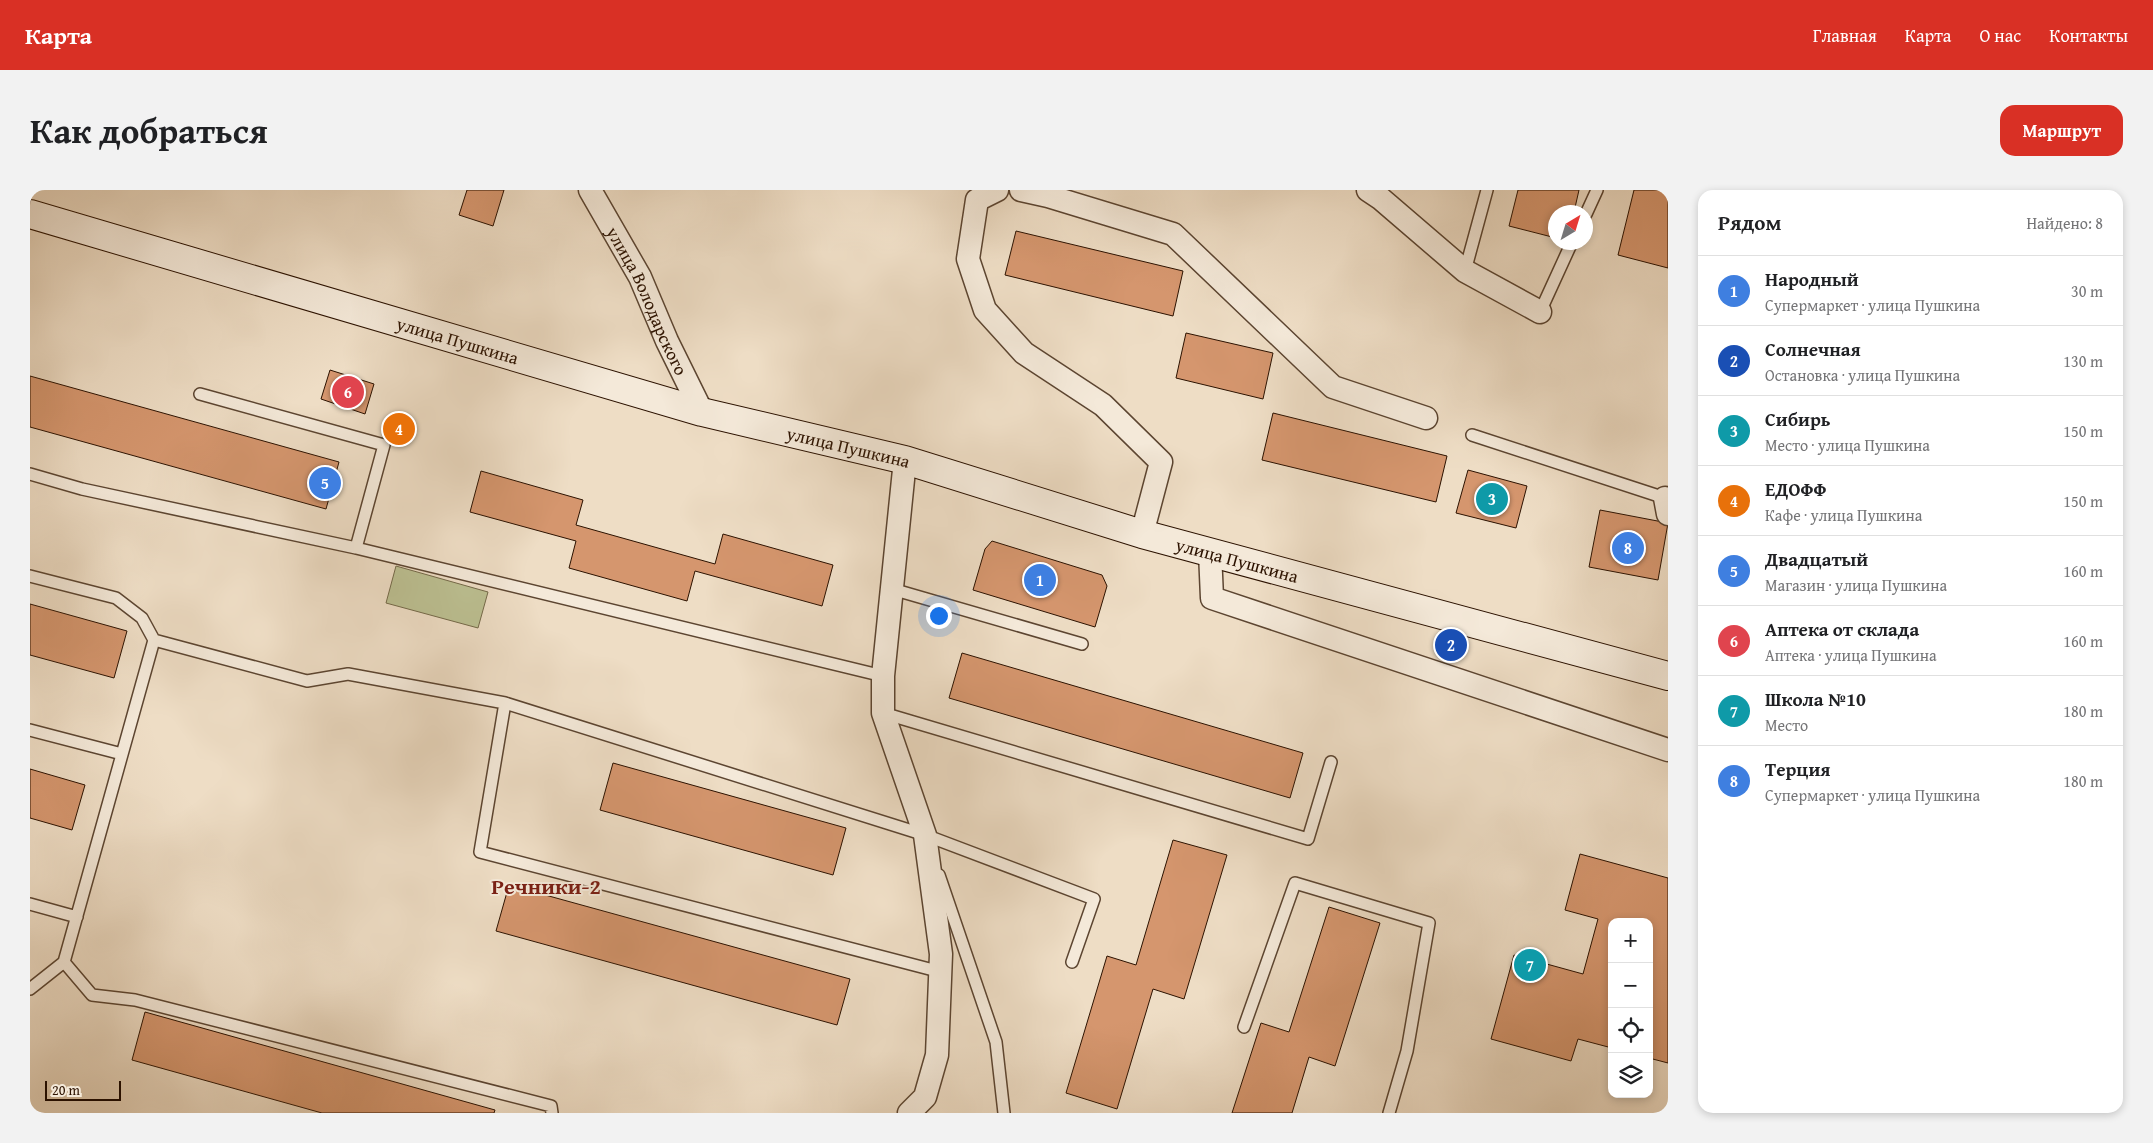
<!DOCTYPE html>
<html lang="ru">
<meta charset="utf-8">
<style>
body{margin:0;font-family:"Gentium Book Plus",serif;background:#f2f2f2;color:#202124}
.controls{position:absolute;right:15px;bottom:15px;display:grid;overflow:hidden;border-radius:10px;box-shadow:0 2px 8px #0003}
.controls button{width:45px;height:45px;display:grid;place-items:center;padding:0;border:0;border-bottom:1px solid #e0e0e0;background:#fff;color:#202124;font:25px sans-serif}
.compass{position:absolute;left:1518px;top:15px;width:45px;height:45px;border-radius:50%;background:#fff;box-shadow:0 2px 8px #0003;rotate:38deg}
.scale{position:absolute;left:15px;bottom:12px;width:76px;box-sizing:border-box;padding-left:5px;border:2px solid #2c1200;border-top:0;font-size:14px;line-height:18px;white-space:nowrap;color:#2c1200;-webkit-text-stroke:4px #f4e9d9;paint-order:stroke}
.you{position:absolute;left:908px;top:425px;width:18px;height:18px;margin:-12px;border:4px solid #fff;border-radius:50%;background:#1a73e8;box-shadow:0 0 0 8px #1a73e833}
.badge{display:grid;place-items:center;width:32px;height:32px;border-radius:50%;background:#d93025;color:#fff;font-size:16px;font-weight:700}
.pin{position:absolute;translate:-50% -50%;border:2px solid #fff;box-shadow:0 1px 5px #0006}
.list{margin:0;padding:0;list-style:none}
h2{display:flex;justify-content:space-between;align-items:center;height:65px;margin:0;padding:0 20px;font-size:21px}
h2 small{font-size:16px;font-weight:400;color:#757577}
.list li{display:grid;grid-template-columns:32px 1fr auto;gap:15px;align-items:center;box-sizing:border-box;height:70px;padding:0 20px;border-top:1px solid #e0e0e0}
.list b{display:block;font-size:19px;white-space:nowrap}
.list p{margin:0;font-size:16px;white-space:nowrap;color:#757577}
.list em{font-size:16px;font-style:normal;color:#757577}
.icon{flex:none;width:28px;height:28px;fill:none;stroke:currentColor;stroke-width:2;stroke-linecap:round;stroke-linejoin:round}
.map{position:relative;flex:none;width:1638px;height:923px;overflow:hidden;border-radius:15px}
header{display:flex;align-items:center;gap:30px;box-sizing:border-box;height:70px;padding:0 25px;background:#d93025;color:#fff}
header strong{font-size:24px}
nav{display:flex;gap:28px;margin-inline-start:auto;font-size:18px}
.intro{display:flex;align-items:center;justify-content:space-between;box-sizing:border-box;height:120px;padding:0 30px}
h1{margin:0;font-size:35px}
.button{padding:12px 22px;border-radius:15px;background:#d93025;color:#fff;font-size:18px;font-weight:700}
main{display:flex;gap:30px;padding:0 30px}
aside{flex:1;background:#fff;border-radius:15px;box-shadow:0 2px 8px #0003}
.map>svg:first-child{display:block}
</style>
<header>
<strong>Карта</strong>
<nav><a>Главная</a><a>Карта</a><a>О нас</a><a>Контакты</a></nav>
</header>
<div class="intro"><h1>Как добраться</h1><a class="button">Маршрут</a></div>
<main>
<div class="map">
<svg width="1638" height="923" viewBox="0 0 1638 923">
<rect width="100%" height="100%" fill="#eeddc5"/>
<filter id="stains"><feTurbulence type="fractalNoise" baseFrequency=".004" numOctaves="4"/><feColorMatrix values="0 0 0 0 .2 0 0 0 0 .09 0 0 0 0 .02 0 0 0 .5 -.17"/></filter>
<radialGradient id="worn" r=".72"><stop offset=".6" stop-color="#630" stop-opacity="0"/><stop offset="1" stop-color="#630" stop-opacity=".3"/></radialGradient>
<path fill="#bcc092" stroke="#746949" d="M366,376L458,402L448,438L356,413Z"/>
<path fill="#d5966e" stroke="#2c1200" d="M437,0H474L463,36L429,25Z
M1488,0H1549L1544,22H1526V48L1479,36Z
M1604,0H1638V78L1588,65Z
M986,41L1153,81L1143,126L975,85Z
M1156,143L1243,163L1233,209L1146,188Z
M300,180L344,194L335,224L291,209Z
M0,186L309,272L296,319L0,237Z
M1243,223L1417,266L1406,312L1232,270Z
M1438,280L1497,296L1486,338L1426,323Z
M451,281L553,310L546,335L685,374L693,344L803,375L792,416L665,381L657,411L539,378L546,351L440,322Z
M1570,320L1638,333L1628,390L1559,377Z
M962,351L1072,385L1077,396L1065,437L943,400L955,359Z
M0,414L97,441L84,488L0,465Z
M932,463L1273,563L1260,608L919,508Z
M583,573L816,638L803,685L570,620Z
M0,579L55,595L42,640L0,628Z
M1143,650L1197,665L1154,809L1123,799L1087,919L1036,903L1077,766L1106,775Z
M1550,664L1638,688V873L1619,868V732H1582V858L1548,849L1541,871L1461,849L1484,765L1553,784L1568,729L1535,720Z
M479,695L820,789L807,835L466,741Z
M1299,717L1350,733L1305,876L1279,867L1262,923H1202L1231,833L1259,842Z
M115,822L465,920L464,923H292L102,870Z"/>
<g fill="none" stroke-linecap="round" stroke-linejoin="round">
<defs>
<path id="lane" d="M1556,24L1567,0
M1435,81L1457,0
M1510,122L1542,52
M170,204L354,255L326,358
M1442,245L1635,308
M0,284L52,299L326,358L853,486
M0,386L86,408L112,428L124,450L34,772
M862,399L1052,454
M124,450L277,491L318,484L475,513L895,645L1064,709L1042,772
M475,513L450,662L911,782
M853,523L1278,649L1301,572
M0,540L92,564
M909,685L966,852L974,923
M0,714L47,727
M0,799L34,772L62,805L105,810L521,916L522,923
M1214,837L1265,693L1399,733L1377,861L1359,923"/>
<g id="street">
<path id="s1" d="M560,0L610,87L637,151L672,222"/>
<path d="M967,0L947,10L938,69L955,120L994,163L1073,215L1131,272L1112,344"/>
<path d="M991,0L1018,6L1143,44L1303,197L1396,228"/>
<path d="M1338,0L1350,8L1435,81L1510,122"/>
<path d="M875,270L853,486V523L895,645L911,764L907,865L895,907L879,923"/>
<path d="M1635,308L1638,324"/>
<path d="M1180,362L1182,408L1638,560"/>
</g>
<g id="secondary">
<path id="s2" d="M0,24L672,222L875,270L1112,344L1638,486"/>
</g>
</defs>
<use href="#lane" stroke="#5c4531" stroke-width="14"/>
<use href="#street" stroke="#5c4531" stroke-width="25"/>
<use href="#secondary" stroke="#2c1200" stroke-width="30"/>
<use href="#lane" stroke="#f4e9d9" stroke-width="11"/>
<use href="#street" stroke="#f4e9d9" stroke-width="22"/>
<use href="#secondary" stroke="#f4e9d9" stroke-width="28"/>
</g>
<g text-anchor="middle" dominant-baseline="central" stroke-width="4" stroke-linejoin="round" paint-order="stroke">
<g font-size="18" fill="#2c1200" stroke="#f4e9d9">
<text stroke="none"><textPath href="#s1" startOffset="125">улица Володарского</textPath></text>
<text stroke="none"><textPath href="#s2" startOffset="446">улица Пушкина</textPath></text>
<text stroke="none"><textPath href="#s2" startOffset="851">улица Пушкина</textPath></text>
<text stroke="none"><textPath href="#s2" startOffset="1256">улица Пушкина</textPath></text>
</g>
<g font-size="22" font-weight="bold" fill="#7a1f14" stroke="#f4e9d9">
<text x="516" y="696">Речники-2</text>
</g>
</g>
<rect width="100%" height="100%" filter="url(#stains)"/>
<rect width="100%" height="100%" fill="url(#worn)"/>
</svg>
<div class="controls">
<button>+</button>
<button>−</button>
<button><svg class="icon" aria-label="locate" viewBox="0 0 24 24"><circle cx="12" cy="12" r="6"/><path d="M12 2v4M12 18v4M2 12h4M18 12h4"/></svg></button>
<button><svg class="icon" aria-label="layers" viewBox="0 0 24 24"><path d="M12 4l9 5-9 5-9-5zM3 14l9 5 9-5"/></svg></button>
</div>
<svg class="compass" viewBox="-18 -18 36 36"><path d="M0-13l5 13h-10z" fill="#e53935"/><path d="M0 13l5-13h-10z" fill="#757577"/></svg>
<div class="scale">20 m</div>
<div class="you"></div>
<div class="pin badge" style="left:1010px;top:390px;background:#3f7fe0">1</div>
<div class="pin badge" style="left:1421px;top:455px;background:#1a4fb4">2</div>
<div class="pin badge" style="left:1462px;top:309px;background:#0f9aa8">3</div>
<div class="pin badge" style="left:369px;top:239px;background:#e8710a">4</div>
<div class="pin badge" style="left:295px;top:293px;background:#3f7fe0">5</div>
<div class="pin badge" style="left:318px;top:202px;background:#e0444e">6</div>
<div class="pin badge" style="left:1500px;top:775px;background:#0f9aa8">7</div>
<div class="pin badge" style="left:1598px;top:358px;background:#3f7fe0">8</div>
</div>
<aside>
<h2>Рядом<small>Найдено: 8</small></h2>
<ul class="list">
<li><span class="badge" style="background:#3f7fe0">1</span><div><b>Народный</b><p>Супермаркет · улица Пушкина</p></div><em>30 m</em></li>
<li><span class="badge" style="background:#1a4fb4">2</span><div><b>Солнечная</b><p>Остановка · улица Пушкина</p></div><em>130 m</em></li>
<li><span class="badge" style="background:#0f9aa8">3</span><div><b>Сибирь</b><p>Место · улица Пушкина</p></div><em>150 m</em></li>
<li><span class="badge" style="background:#e8710a">4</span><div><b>ЕДОФФ</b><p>Кафе · улица Пушкина</p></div><em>150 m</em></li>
<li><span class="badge" style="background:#3f7fe0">5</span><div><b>Двадцатый</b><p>Магазин · улица Пушкина</p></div><em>160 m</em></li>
<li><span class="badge" style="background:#e0444e">6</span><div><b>Аптека от склада</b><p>Аптека · улица Пушкина</p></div><em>160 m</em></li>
<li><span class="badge" style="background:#0f9aa8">7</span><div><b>Школа №10</b><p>Место</p></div><em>180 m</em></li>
<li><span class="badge" style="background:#3f7fe0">8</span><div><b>Терция</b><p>Супермаркет · улица Пушкина</p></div><em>180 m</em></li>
</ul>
</aside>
</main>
